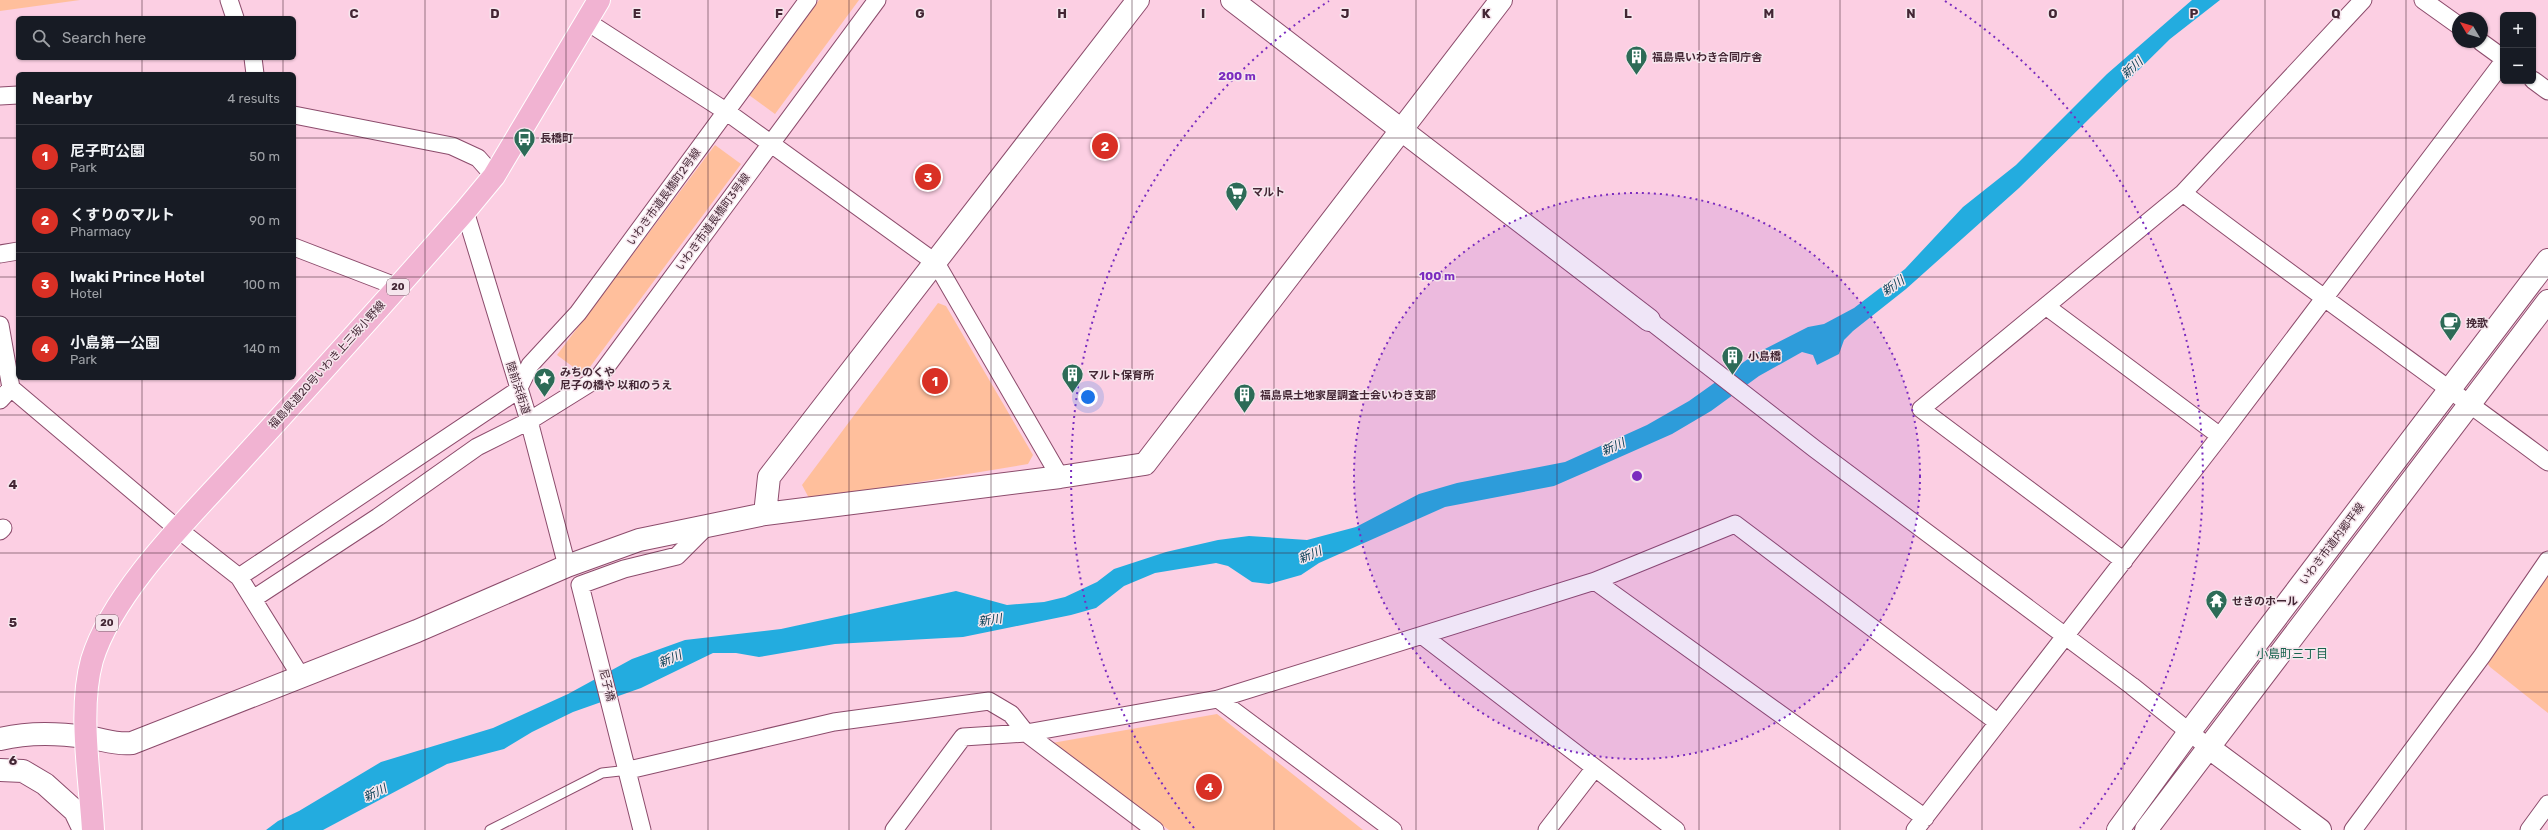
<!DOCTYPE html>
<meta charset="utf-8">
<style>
body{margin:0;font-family:Rubik,"Noto Sans JP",sans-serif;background:#20242c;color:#f1f3f6}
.controls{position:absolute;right:12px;top:12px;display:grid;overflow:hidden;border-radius:6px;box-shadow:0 1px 3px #0004}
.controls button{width:36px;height:36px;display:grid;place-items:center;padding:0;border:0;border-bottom:1px solid #363941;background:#171b24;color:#f1f3f6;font:20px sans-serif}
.compass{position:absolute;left:2452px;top:12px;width:36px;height:36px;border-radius:50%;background:#171b24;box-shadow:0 1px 3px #0004;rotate:308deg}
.you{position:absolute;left:1088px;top:397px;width:14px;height:14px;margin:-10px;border:3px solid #fff;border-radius:50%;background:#1a73e8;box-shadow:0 0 0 6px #1a73e833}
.badge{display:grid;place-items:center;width:26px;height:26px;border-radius:50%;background:#d93025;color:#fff;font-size:13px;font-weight:700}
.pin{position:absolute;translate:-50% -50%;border:2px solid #fff;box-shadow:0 1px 4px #0006}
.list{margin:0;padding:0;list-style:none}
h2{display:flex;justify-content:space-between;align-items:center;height:52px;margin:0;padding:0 16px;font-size:17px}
h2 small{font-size:13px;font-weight:400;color:#9ea1a6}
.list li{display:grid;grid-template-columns:26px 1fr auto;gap:12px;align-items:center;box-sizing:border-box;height:64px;padding:0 16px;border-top:1px solid #363941}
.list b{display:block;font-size:15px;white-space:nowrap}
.list p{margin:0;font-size:13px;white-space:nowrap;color:#9ea1a6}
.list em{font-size:13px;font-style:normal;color:#9ea1a6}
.icon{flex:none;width:22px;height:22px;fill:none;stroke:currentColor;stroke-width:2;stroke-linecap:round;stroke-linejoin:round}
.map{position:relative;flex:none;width:2548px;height:830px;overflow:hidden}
.search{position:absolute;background:#171b24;box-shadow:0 1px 3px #0004;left:16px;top:16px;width:280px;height:44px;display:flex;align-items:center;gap:10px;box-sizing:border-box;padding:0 14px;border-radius:6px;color:#9ea1a6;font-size:15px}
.panel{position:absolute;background:#171b24;box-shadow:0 1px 3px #0004;left:16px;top:72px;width:280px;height:308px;border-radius:6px}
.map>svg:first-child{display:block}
</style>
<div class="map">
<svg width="2548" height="830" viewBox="0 0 2548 830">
<rect width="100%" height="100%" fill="#fccfe3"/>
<path fill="#ffbf9c" d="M0,0H80L0,11Z
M819,0H859L775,114L749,95Z
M715,145L741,164L584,375L557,355Z
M938,303L946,306L1033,455L1028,464L810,500L802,485Z
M2548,560V713L2490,667L2482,656Z
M1217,714L1363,830H1169L1052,743Z"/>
<path fill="#23acdf" d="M2192,0H2220L2170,39L2019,188L1906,289L1853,331L1844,340L1839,354L1817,365L1813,355L1802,352L1759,376L1711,411L1672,434L1593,469L1554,486L1445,507L1319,563L1301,575L1269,584L1252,582L1228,566L1216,563L1155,573L1124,586L1096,608L1071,615L963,637L835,644L759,657L736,653H713L641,688L573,712L532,732L504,749L447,764L323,830H266L278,821L299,811L381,762L493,728L568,694L632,659L685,640L781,629L956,591L1007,605L1044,602L1065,597L1097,582L1114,569L1166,552L1218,540L1249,536L1307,540L1356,527L1419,494L1457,483L1565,462L1647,425L1689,401L1755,354L1808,327L1824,324L1854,308L1905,269L1963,207L2016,165L2107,74Z"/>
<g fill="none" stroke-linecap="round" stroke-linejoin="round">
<defs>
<path id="service" d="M490,830L602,773L629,770"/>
<path id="minor" d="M229,0L235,18
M2423,0L2458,25
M586,21L727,112L936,263L1060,477
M2481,42L2503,58
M253,58L255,74
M2533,80L2548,91
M0,96L18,95
M294,115L452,146L478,158L494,176
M2183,193C2303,284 2427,372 2548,462
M465,211L529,421L567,566
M294,247L398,287
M0,254L18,251
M2047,307L2220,436
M1649,320L1815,449L2132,686L2208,747
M0,325L11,388L179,530L239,577L300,675
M0,400L11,388
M0,531L3,528
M2124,561L1921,409L2183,193L2363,0
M239,577L518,390L530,365L578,313L808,0
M1595,581L1925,818
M253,599L378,517L477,447L529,421L598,378L877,0
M1423,636L1676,830
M1218,699L1393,830
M629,770L834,722L989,701L1011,714L1026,733L1218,699L1595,581L1735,524L1997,722
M642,830L580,585L624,569L677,556L706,527
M894,830L963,737L1026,733L1155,830
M1547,830L1594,769
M1915,830L2220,436L2503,62
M2353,830L2482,656L2548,560
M2529,830L2548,804"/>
<path id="tertiary" d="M1232,0L1649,320
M765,514L769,477L1138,0
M0,739C28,732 58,733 86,737C103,739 115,745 132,743L417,631L567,566L639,540L765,514L1060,477L1145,464L1501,0
M2208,747L2320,830
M0,770L23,771L45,784L75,811L84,830
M2118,830L2190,731L2548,260
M2146,830L2548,301"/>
<path id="primary" d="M93,830C90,778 78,710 92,660C114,588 196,511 246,455C320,374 393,293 465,211L494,176L599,0"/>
</defs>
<use href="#service" stroke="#8c4c6c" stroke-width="11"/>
<use href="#minor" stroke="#8c4c6c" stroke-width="19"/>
<use href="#tertiary" stroke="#8c4c6c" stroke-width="24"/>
<use href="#primary" stroke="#fff" stroke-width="24"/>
<use href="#service" stroke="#fff" stroke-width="9"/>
<use href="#minor" stroke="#fff" stroke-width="17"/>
<use href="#tertiary" stroke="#fff" stroke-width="22"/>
<use href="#primary" stroke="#f1b3d2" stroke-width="22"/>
</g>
<path fill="none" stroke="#432634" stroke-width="1" stroke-opacity="0.55" d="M142,0V18M283,0V18M425,0V830M566,0V830M708,0V830M849,0V830M991,0V830M1132,0V830M1274,0V830M1416,0V830M1557,0V830M1699,0V830M1840,0V830M1982,0V830M2123,0V830M2265,0V830M2406,0V830M142,58V74M283,58V74M0,138H18M294,138H2548M0,277H18M294,277H2548M142,378V830M283,378V830M0,415H2548M0,553H2548M0,692H2548"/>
<circle cx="1637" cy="476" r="283" fill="#7b2cbf" fill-opacity=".12"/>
<g fill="none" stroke="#7b2cbf" stroke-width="2" stroke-dasharray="2 4">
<circle cx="1637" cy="476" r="283"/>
<path d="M1194 828A566 566 0 0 1 1329 1M1945 1A566 566 0 0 1 2080 828"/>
</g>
<defs>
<symbol id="building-pin" viewBox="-11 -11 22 30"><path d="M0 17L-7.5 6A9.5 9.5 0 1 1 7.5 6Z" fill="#2d6b57" stroke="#f6e6ed"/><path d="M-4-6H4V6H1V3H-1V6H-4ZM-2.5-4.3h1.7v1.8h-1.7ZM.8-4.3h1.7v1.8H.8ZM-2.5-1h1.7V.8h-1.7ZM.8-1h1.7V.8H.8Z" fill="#fff"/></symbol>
<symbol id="bus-pin" viewBox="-11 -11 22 30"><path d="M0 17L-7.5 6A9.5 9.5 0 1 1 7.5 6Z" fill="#2d6b57" stroke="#f6e6ed"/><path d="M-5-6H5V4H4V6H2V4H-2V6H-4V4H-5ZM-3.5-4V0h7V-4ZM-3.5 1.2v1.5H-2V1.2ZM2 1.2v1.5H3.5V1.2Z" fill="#fff"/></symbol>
<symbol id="supermarket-pin" viewBox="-11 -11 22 30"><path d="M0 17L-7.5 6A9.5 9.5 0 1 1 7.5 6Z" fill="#2d6b57" stroke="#f6e6ed"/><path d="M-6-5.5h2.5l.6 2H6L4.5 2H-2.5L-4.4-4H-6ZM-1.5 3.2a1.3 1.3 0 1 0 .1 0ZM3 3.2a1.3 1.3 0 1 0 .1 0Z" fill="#fff"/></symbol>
<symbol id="cafe-pin" viewBox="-11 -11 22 30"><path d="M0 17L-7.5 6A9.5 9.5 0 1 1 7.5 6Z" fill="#2d6b57" stroke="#f6e6ed"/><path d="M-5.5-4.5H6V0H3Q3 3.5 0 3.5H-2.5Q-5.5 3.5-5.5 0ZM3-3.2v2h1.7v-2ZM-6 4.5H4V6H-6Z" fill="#fff"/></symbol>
<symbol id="sight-pin" viewBox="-11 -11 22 30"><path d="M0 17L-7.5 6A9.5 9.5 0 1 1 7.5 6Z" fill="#2d6b57" stroke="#f6e6ed"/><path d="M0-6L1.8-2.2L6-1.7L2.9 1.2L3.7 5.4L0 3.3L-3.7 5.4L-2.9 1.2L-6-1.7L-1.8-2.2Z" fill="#fff"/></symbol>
<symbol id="temple-pin" viewBox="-11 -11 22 30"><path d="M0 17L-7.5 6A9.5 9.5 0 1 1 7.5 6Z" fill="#2d6b57" stroke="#f6e6ed"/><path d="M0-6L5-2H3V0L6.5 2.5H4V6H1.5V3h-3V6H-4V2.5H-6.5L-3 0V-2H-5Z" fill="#fff"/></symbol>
</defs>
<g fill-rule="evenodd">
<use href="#building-pin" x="1624" y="44" width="25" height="34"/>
<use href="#bus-pin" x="512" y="126" width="25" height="34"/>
<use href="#supermarket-pin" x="1224" y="180" width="25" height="34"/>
<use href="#cafe-pin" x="2438" y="310" width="25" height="34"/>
<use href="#building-pin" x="1720" y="344" width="25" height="34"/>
<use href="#building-pin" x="1060" y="362" width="25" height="34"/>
<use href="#sight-pin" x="532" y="366" width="25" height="34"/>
<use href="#building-pin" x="1232" y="382" width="25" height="34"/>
<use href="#temple-pin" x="2204" y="588" width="25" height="34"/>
</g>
<g text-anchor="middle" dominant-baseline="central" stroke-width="3" stroke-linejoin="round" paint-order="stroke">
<g fill="#f6e6ed" stroke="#79606c" stroke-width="1">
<rect x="387" y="279" width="22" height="16" rx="3"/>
<rect x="96" y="615" width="22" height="16" rx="3"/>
</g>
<g font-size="10" font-weight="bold" fill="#432634">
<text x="398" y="287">20</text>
<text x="107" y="623">20</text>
</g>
<g font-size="11" font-weight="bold" fill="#432634" stroke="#f6e6ed" text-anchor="start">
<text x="1652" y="57">福島県いわき合同庁舎</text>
<text x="540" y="138">長橋町</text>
<text x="1252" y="192">マルト</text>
<text x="2466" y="323">挽歌</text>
<text x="1748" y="356">小島橋</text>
<text x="560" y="372">みちのくや<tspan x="560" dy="13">尼子の橋や 以和のうえ</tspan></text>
<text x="1088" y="375">マルト保育所</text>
<text x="1260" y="395">福島県土地家屋調査士会いわき支部</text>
<text x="2232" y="601">せきのホール</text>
</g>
<g font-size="11" fill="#432634" stroke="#f6e6ed">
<text transform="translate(664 197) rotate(-54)">いわき市道長橋町2号線</text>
<text transform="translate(713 222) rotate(-54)">いわき市道長橋町3号線</text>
<text transform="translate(327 365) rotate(-48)">福島県道20号いわき上三坂小野線</text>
<text transform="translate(518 388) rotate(72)">陸前浜街道</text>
<text transform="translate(2332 544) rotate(-53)">いわき市道内郷平線</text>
<text transform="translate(607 685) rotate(76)">尼子橋</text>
</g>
<g font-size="12" font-style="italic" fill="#0b4157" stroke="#f6e6ed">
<text transform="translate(2132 68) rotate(-43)">新川</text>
<text transform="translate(1893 286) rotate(-34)">新川</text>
<text transform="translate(1613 447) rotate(-24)">新川</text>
<text transform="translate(1310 555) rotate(-23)">新川</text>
<text transform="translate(990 620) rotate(-8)">新川</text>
<text transform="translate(670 659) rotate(-23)">新川</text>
<text transform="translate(375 793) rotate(-26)">新川</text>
</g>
<g font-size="12" fill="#19644f" stroke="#f6e6ed">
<text x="2292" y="654">小島町三丁目</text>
</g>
</g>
<g font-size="13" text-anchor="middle" font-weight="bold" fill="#432634" stroke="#f6e6ed" stroke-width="3" stroke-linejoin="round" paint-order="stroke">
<text x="354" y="18">C</text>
<text x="495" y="18">D</text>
<text x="637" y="18">E</text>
<text x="779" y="18">F</text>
<text x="920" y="18">G</text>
<text x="1062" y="18">H</text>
<text x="1203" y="18">I</text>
<text x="1345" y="18">J</text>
<text x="1486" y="18">K</text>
<text x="1628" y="18">L</text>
<text x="1769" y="18">M</text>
<text x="1911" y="18">N</text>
<text x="2053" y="18">O</text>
<text x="2194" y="18">P</text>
<text x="2336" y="18">Q</text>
<text x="13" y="489">4</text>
<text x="13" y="627">5</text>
<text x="13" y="765">6</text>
</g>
<circle cx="1637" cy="476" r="6" fill="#7b2cbf" stroke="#f6e6ed" stroke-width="2"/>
<g font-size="12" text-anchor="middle" font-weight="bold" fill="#7b2cbf" stroke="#f6e6ed" stroke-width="3" stroke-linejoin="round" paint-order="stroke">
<text x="1237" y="80">200 m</text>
<text x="1437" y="280">100 m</text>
</g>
</svg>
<div class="controls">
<button>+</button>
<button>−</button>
</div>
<svg class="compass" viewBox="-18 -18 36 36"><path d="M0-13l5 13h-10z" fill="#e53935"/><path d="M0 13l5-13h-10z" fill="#9ea1a6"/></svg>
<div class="you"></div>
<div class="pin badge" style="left:935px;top:381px">1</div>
<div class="pin badge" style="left:1105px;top:146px">2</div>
<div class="pin badge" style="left:928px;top:177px">3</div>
<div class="pin badge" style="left:1209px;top:787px">4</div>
<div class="search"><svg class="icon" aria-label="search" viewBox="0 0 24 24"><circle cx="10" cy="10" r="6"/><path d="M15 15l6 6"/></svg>Search here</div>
<section class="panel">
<h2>Nearby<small>4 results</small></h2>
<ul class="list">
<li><span class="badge">1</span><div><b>尼子町公園</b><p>Park</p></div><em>50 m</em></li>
<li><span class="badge">2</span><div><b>くすりのマルト</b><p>Pharmacy</p></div><em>90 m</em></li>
<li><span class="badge">3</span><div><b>Iwaki Prince Hotel</b><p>Hotel</p></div><em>100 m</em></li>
<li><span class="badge">4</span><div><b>小島第一公園</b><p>Park</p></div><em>140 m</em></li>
</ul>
</section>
</div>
